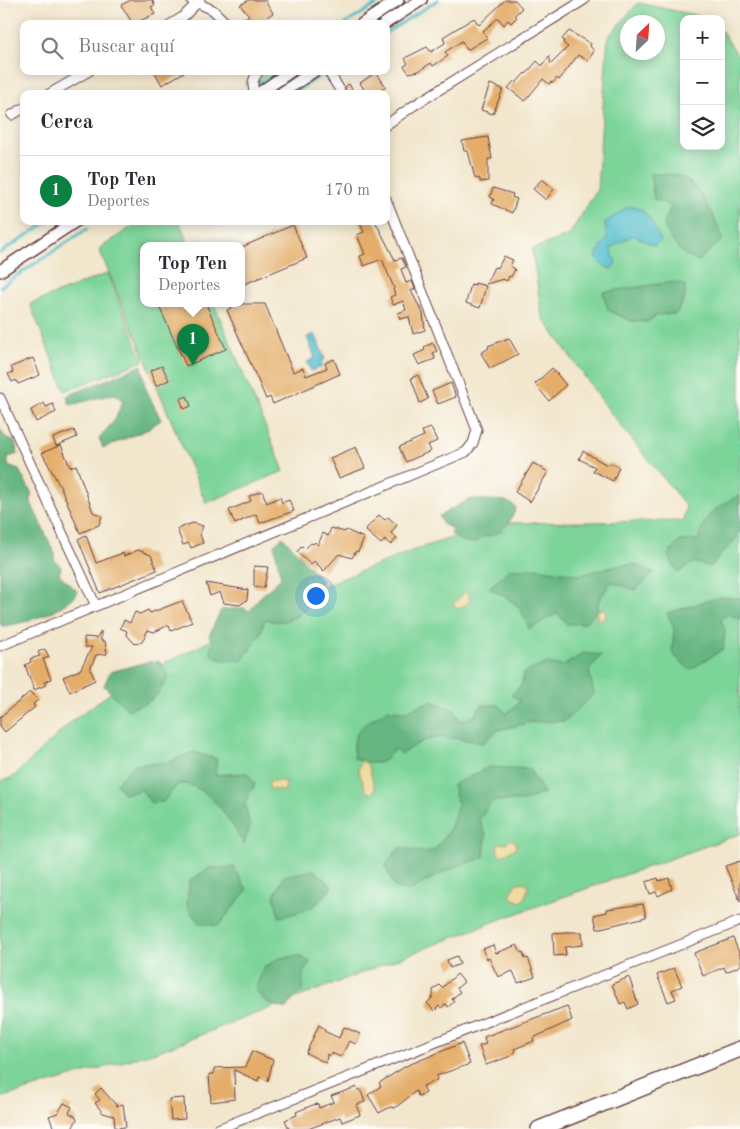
<!DOCTYPE html>
<html lang="es">
<meta charset="utf-8">
<style>
body{margin:0;font-family:"Old Standard TT",serif;background:#f2f2f3;color:#2b2b33}
.controls{position:absolute;right:15px;top:15px;display:grid;overflow:hidden;border-radius:10px;box-shadow:0 2px 12px #0003}
.controls button{width:45px;height:45px;display:grid;place-items:center;padding:0;border:0;border-bottom:1px solid #e1e1e2;background:#fff;color:#2b2b33;font:25px sans-serif}
.compass{position:absolute;left:620px;top:15px;width:45px;height:45px;border-radius:50%;background:#fff;box-shadow:0 2px 12px #0003;rotate:25deg}
.you{position:absolute;left:315px;top:595px;width:18px;height:18px;margin:-12px;border:4px solid #fff;border-radius:50%;background:#1a73e8;box-shadow:0 0 0 8px #1a73e833}
.badge{display:grid;place-items:center;width:32px;height:32px;border-radius:50%;background:#0b8043;color:#fff;font-size:16px;font-weight:700}
.pin{position:absolute;translate:-50% -41px;filter:drop-shadow(0 1px 2px #0008)}
.pin::after{content:'';position:absolute;top:26px;width:18px;height:15px;background:inherit;clip-path:polygon(0 0,100% 0,50% 100%)}
.popup{position:absolute;left:140px;top:242px;width:105px;height:65px;box-sizing:border-box;display:grid;place-content:center;border-radius:10px;background:#fff;filter:drop-shadow(0 1px 4px #0005);font-size:16px;white-space:nowrap;color:#7c7c81}
.popup b{font-size:19px;color:#2b2b33}
.popup::after{content:'';position:absolute;left:50%;top:100%;margin-left:-10px;border:10px solid transparent;border-top-color:#fff}
.list{margin:0;padding:0;list-style:none}
h2{display:flex;justify-content:space-between;align-items:center;height:65px;margin:0;padding:0 20px;font-size:21px}
h2 small{font-size:16px;font-weight:400;color:#7c7c81}
.list li{display:grid;grid-template-columns:32px 1fr auto;gap:15px;align-items:center;box-sizing:border-box;height:70px;padding:0 20px;border-top:1px solid #e1e1e2}
.list b{display:block;font-size:19px;white-space:nowrap}
.list p{margin:0;font-size:16px;white-space:nowrap;color:#7c7c81}
.list em{font-size:16px;font-style:normal;color:#7c7c81}
.icon{flex:none;width:28px;height:28px;fill:none;stroke:currentColor;stroke-width:2;stroke-linecap:round;stroke-linejoin:round}
.map{position:relative;flex:none;width:740px;height:1129px;overflow:hidden}
.search{position:absolute;background:#fff;box-shadow:0 2px 12px #0003;left:20px;top:20px;width:370px;height:55px;display:flex;align-items:center;gap:12px;box-sizing:border-box;padding:0 18px;border-radius:10px;color:#7c7c81;font-size:19px}
.panel{position:absolute;background:#fff;box-shadow:0 2px 12px #0003;left:20px;top:90px;width:370px;height:135px;border-radius:10px}
.map>svg:first-child{display:block}
</style>
<div class="map">
<svg width="740" height="1129" viewBox="0 0 740 1129">
<rect width="100%" height="100%" fill="#fdfcf7"/>
<filter id="ink" filterUnits="userSpaceOnUse"><feTurbulence type="fractalNoise" baseFrequency=".02" numOctaves="2"/><feDisplacementMap in="SourceGraphic" scale="10" xChannelSelector="R" yChannelSelector="G"/><feConvolveMatrix kernelMatrix="1 2 1 2 8 2 1 2 1" color-interpolation-filters="sRGB"/></filter>
<filter id="wash" filterUnits="userSpaceOnUse"><feTurbulence type="fractalNoise" baseFrequency=".0096" numOctaves="4" result="noise"/><feDisplacementMap in="SourceGraphic" scale="20" xChannelSelector="R" yChannelSelector="G"/><feGaussianBlur stdDeviation="1.12" result="paint"/><feColorMatrix in="noise" values="0 0 0 0 0 0 0 0 0 0 0 0 0 0 0 0 0 1.4 0 .05"/><feComposite in="paint" operator="in"/></filter>
<g filter="url(#wash)">
<rect width="100%" height="100%" fill="#f2e6cc"/>
<path fill="#7cd499" stroke="#637a62" fill-rule="evenodd" d="M638,3L714,19H684V146H721V30L740,59V834L501,919L159,1051L0,1098V782L13,777L72,721L120,686L303,594L417,549L498,523L683,521L686,506L613,416L542,317L532,249L569,235L597,190L608,37ZM628,22H658V52H628Z
M265,71H283L261,87L258,86L256,83Z
M140,221H179L189,246H144V304H214L284,471L206,503L99,249Z
M108,273L143,361L65,391L30,304Z"/>
<path fill="#65b681" stroke="#586a56" d="M650,174C660,174 674,173 682,177C699,184 717,222 723,239L698,261C680,255 671,242 664,224L671,206L654,199Z
M673,282L685,285V298L676,314L657,315L647,322L631,321L608,310L603,292Z
M142,365L145,387L161,420L146,430L103,448L99,438L115,420L123,401L114,394L70,405L67,396Z
M0,429L5,437L15,442L18,454L8,457V466L19,470L31,492V503L55,554L54,559L61,567L59,574L78,592C64,611 25,624 2,626L0,624Z
M740,495V534L710,567L694,562L678,573L668,555L680,541L698,540C705,513 717,507 740,495Z
M470,499L506,501L516,507C512,522 500,537 484,536C475,548 461,542 451,534L452,529L443,524L439,516Z
M283,537L321,580L319,596C304,612 288,628 265,619L260,635L243,660C231,661 215,663 209,650L214,643L209,636L221,610L243,608L250,611L259,598L281,578L274,544Z
M634,564L654,572L636,590L611,582L599,600L597,611L585,623L567,624L557,613L529,629C522,604 510,599 489,588L510,569L536,568L581,575L610,567Z
M720,597L740,598V619L728,614L721,619L725,631L723,649L690,670L672,653L674,628L667,613Z
M584,653L601,655L589,670L594,694L565,721L532,722L498,730L483,743C449,738 432,730 402,754L394,749C383,768 373,764 354,758C351,727 365,724 389,709L404,712L430,701L453,709L461,721L474,716L482,705H499L506,714L520,701L511,695L522,684L523,673L548,663L563,666Z
M159,661L169,675C155,701 155,699 128,710L104,686L110,672L147,662Z
M193,752L217,759L215,775L247,773L255,784L245,803L250,827L244,844C230,821 209,782 178,784L163,802L151,803L142,790L124,794L116,783L134,765L169,762Z
M489,767L529,769L544,793L523,801H492L479,820L486,835L484,857L450,869L408,891L395,887L385,866L400,847L421,852L435,850L450,829L458,805L453,785Z
M234,867L247,890L218,926L199,923L187,907L189,881L210,868Z
M314,870L332,886C317,909 304,912 279,917L274,896L284,876Z
M299,956L310,962L303,973V989L285,1009L266,1002L255,990L263,968L280,958Z"/>
<path fill="#eeda9e" stroke="#9c7c64" d="M466,591L469,596L470,602L458,609L453,604Z
M605,608L606,617L597,622V611Z
M362,760L369,767L375,789L371,794L366,791L358,769Z
M270,781H286L285,791L270,789L268,784Z
M511,839L516,842V848L501,856L498,853L497,845L500,843L505,844Z
M523,882L529,886L525,898L520,902L510,897L515,884Z"/>
<path fill="#50bdcb" stroke="#4d6e7b" d="M633,206C651,212 652,226 661,240L655,246L633,235L611,248L616,263L611,269C586,259 599,252 607,238L605,223L624,209Z
M315,334L325,359L321,361L323,367L311,371L307,362L315,358L307,337Z"/>
<g fill="none" stroke-linecap="round" stroke-linejoin="round">
<path stroke="#50bdcb" stroke-width="3" d="M345,24L383,0
M386,33L438,0
M256,86L265,80
M244,94L247,92
M292,94L320,76
M0,253L49,221
M0,287L87,229"/>
</g>
<g id="blocks">
<path fill="#e4ae6a" d="M131,0H152L155,5L151,7L155,14L133,24L121,5Z
M249,0H265L273,13L257,24H239L249,15L240,5Z
M505,0H515L522,8L515,15L517,17L511,23L508,20L504,25L498,18L483,31L487,38L467,50L462,41L445,52L448,56L433,66L431,63L419,71L409,73L404,66L408,64L405,58L427,47L431,52L445,43L443,37L474,18L479,25Z
M569,31L591,44L590,46L594,51L588,61L578,55L559,80L557,78L553,83L551,82L549,84L543,79L525,101L508,88L514,81L516,83L525,73L526,74L537,61L542,66L549,56L551,64L568,47L563,43L564,41L562,39Z
M154,71H186L162,85Z
M376,72L386,87L375,94H367L360,83Z
M349,84L355,94H345V87Z
M490,84L503,89L493,114L481,110Z
M488,137L492,159H488V181L480,182V179L475,178L468,151H464L462,141Z
M542,179L554,189L546,200L533,189Z
M493,188L513,194L512,197L517,199L512,213L492,204L494,199L490,197Z
M359,221H375L395,260L402,258L406,267L401,269L406,283L412,281L415,289L411,291L423,313L425,330L413,334L409,317L400,319L398,313L406,310L403,301L393,305L390,297L395,295L393,289L394,288L382,259L364,266L360,256L365,254L357,235L364,232Z
M293,225L307,258L242,285V247Z
M504,256L513,260L510,266L515,269L511,277L509,276L507,281L503,279L486,284L494,267L498,268Z
M475,283L486,286L480,308L466,303L471,284L475,285Z
M158,304H206L226,349L186,366Z
M229,304H265L293,372L303,368L306,376L327,368L325,363L334,359L340,374L273,404L270,397L266,399L260,385L227,310L231,308Z
M509,338L518,354L490,369L481,353L489,348L488,346Z
M433,343L437,351L433,353L435,359L419,365L414,355L425,350L424,347Z
M33,358L40,375L18,384L16,380L12,382L8,374L13,372L11,367Z
M162,366L169,380L156,386L150,371Z
M552,368L566,385L549,401L535,384Z
M418,375L428,399L420,403L411,378Z
M451,383L456,397L438,404L432,391Z
M187,396L191,406L184,409L180,399Z
M44,403L46,407L53,404L56,412L36,422L31,410Z
M431,428L437,441L428,445L431,451L406,462L399,447L424,436L422,431Z
M74,430L77,437L56,446L53,438Z
M61,445L70,467L76,465L93,512L102,516L99,525L80,533L62,490L42,453Z
M356,447L365,468L339,478L330,458Z
M583,451L607,465L611,463L619,467L613,481L593,471L595,467L579,459Z
M533,463L548,472L530,502L515,492Z
M262,491L267,503L280,497L282,503L289,500L294,511L260,523L256,514L235,524L229,510L251,501L249,496Z
M379,515L385,520L388,517L397,525L391,533L397,538L391,545L385,540L381,544L365,530Z
M193,523L203,526L200,534L203,543L191,548L189,543L183,545L177,529Z
M331,528L345,532L346,530L364,538L358,552L356,551L352,558L339,554L324,571L314,561L311,565L297,552L302,546L305,549L311,543L313,544L315,542L318,545L323,533L328,536Z
M86,535L96,563L123,553L124,556L138,550L151,555L157,570L100,593L78,539Z
M254,566L268,567L264,588L254,587Z
M206,583L248,590L247,600L240,605L224,603L220,592L210,596Z
M182,601L192,622L171,631L169,625L154,632L148,630L142,642L135,644L126,634L127,631L120,628L124,620L130,623L135,612L140,614L148,610L150,613Z
M101,631V641H105L107,654L96,655L90,669L95,680L70,692L63,677L80,670L92,647H85L84,637L97,638Z
M45,649L49,657L43,659L51,679L44,682L46,685L34,690L25,665L31,662L30,659L40,656L38,652Z
M30,692L38,700L33,704L35,707L5,732L0,726V717Z
M740,861V901L725,866Z
M658,878L659,881L669,878L672,889L658,896L656,892L650,894L646,882Z
M643,904L646,917L597,929L594,915L607,912V909Z
M566,932H582L583,945L565,947L566,955L554,956L553,933Z
M733,938L740,955V966L726,972L724,967L703,976L694,953Z
M493,945L496,953L517,945L521,953L523,952L525,959L528,958L535,977L518,983L513,971L498,977L489,958L487,959L483,951V949Z
M457,956L460,964L450,968L447,960Z
M674,968L682,986L672,990L676,999L668,1002L657,975Z
M457,974L464,982L457,988L460,992L452,999L454,1002L448,1007L446,1004L441,1008L439,1006L434,1011L427,1003L433,997V990L439,985L442,988Z
M629,977L638,1004L628,1009L625,1002L620,1004L612,984Z
M567,1006L572,1020L533,1038L534,1041L514,1049L515,1052L511,1056L486,1065L479,1046L486,1044L484,1037Z
M319,1025L325,1029L324,1031L339,1038L344,1027L360,1034L356,1044L349,1041L341,1057L331,1053L330,1056L327,1054L326,1063L306,1053Z
M462,1043L470,1064L436,1076L437,1080L423,1086L426,1093L418,1096L416,1091L395,1108L390,1107L379,1113L368,1095L381,1086L379,1083L406,1066Z
M252,1051L273,1060L268,1081L259,1077L258,1081L234,1070L235,1099L211,1102L209,1074H214V1068L245,1067Z
M357,1087L358,1090L360,1089L365,1102L356,1105L360,1115L342,1122L340,1117L308,1129H289L285,1120L297,1115L296,1112L313,1105L318,1104L319,1108L334,1102L331,1096Z
M101,1088L117,1106L123,1104L126,1127L115,1128L114,1116L103,1113L95,1103L100,1100L95,1094Z
M184,1098L185,1119L171,1120L169,1099Z
M64,1103L72,1107L69,1113L75,1116L77,1119L72,1129H54L49,1116L58,1113Z"/>
</g>
</g>
<g filter="url(#ink)">
<use href="#blocks" fill-opacity="0" stroke="#633d43" stroke-width="1"/>
<g fill="none" stroke-linecap="round" stroke-linejoin="round">
<defs>
<path id="street" d="M191,0L213,10L227,24
M171,24L183,17L200,0
M328,71L340,90
M49,94L89,71
M255,94C251,84 253,79 259,71
M12,115L24,108
M386,125L413,106L584,0
M0,398L96,606
M0,646L466,452L473,443L477,430L386,199
M218,1129L740,921"/>
<path id="secondary" d="M362,24L398,0
M384,24L421,0
M258,94L291,71
M280,94L314,71
M0,271L76,221"/>
<path id="highway" d="M539,1129L740,1049"/>
</defs>
<use href="#street" stroke="#633d43" stroke-width="11"/>
<use href="#secondary" stroke="#633d43" stroke-width="14"/>
<use href="#highway" stroke="#633d43" stroke-width="18"/>
<use href="#street" stroke="#fff" stroke-width="9"/>
<use href="#secondary" stroke="#fff" stroke-width="11"/>
<use href="#highway" stroke="#fff" stroke-width="15"/>
</g>
</g>
</svg>
<div class="controls">
<button>+</button>
<button>−</button>
<button><svg class="icon" aria-label="layers" viewBox="0 0 24 24"><path d="M12 4l9 5-9 5-9-5zM3 14l9 5 9-5"/></svg></button>
</div>
<svg class="compass" viewBox="-18 -18 36 36"><path d="M0-13l5 13h-10z" fill="#e53935"/><path d="M0 13l5-13h-10z" fill="#7c7c81"/></svg>
<div class="you"></div>
<div class="pin badge" style="left:193px;top:365px">1</div>
<div class="popup"><b>Top Ten</b>Deportes</div>
<div class="search"><svg class="icon" aria-label="search" viewBox="0 0 24 24"><circle cx="10" cy="10" r="6"/><path d="M15 15l6 6"/></svg>Buscar aquí</div>
<section class="panel">
<h2>Cerca<small></small></h2>
<ul class="list">
<li><span class="badge">1</span><div><b>Top Ten</b><p>Deportes</p></div><em>170 m</em></li>
</ul>
</section>
</div>
